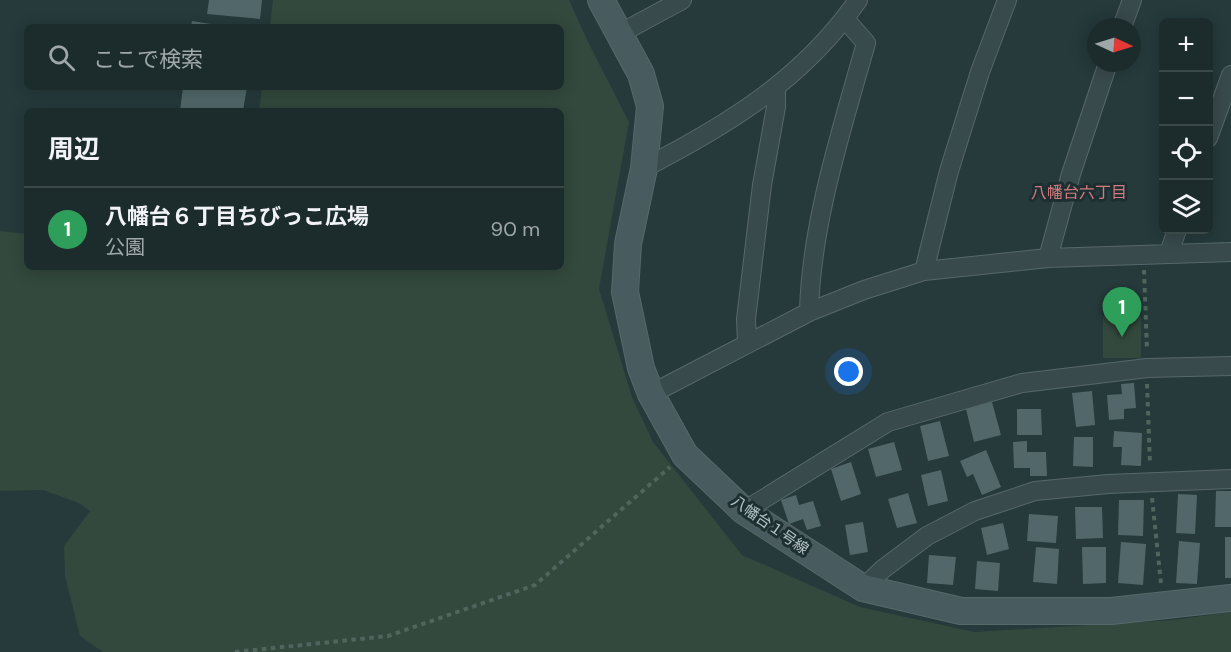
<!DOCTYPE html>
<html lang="ja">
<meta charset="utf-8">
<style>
body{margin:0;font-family:"DM Sans","Noto Sans JP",sans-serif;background:#253434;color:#f1f3f6}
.controls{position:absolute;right:18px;top:18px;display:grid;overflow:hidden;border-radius:9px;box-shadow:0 3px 15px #0003}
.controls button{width:54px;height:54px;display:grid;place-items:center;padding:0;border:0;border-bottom:2px solid #3a4848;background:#1c2c2c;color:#f1f3f6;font:30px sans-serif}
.compass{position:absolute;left:1087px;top:18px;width:54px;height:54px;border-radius:50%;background:#1c2c2c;box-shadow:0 3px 15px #0003;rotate:94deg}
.you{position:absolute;left:849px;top:372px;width:21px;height:21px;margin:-15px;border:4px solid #fff;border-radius:50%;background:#1a73e8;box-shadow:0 0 0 9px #1a73e833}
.badge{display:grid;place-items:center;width:39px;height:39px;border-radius:50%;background:#8abfa5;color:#fff;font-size:20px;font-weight:700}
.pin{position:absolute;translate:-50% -50px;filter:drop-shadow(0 2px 3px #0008)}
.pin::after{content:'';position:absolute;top:32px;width:21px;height:18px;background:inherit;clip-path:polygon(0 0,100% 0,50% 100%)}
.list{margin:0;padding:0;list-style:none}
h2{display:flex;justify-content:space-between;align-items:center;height:78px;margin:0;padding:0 24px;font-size:26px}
h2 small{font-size:20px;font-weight:400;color:#a0a7a9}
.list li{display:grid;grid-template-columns:39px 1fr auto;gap:18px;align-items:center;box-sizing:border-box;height:84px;padding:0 24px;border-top:2px solid #3a4848}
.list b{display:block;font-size:22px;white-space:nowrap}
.list p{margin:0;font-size:20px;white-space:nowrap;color:#a0a7a9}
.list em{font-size:20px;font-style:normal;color:#a0a7a9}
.icon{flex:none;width:33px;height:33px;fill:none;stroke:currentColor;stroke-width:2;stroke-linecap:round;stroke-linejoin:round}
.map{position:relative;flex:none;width:1231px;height:652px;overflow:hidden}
.search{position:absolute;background:#1c2c2c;box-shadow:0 3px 15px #0003;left:24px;top:24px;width:540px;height:66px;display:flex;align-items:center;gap:15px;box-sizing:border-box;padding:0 21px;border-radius:9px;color:#a0a7a9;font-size:22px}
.panel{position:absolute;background:#1c2c2c;box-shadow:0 3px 15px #0003;left:24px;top:108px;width:540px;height:162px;border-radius:9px}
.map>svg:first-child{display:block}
</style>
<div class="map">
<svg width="1231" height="652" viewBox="0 0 1231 652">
<rect width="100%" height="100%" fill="#263a3b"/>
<path fill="#33493d" d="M273,0H569L590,46L629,122L599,289L632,397L653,442L742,555L860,607L974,632L1174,620L1231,612V652H103L80,636L65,576L64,546L90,511L79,503L43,490L0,491V231L27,234V267H561V111H259L262,87H561V27H270Z
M1103,316H1141V358H1103Z"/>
<path fill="#516769" d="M209,0H262L260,19L207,14Z
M192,21L223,26V27H191Z
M183,87H247L243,111H180Z
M1134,383L1136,408L1124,409V419L1109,420L1107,395L1122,394L1121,384Z
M1092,391L1095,425L1076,427L1072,393Z
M992,402L1001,435L974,442L966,409Z
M1017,409H1041L1042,435H1017Z
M940,421L949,456L928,461L920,426Z
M1114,431L1142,433L1141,466L1121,465L1122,447H1113Z
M1074,437H1093V467L1073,466Z
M1027,441V452H1046L1047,476H1030V468H1014L1013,442Z
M894,442L902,470L876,477L868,449Z
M986,450L1001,487L982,495L973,474L967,477L960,461Z
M851,462L861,494L841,501L831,469Z
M941,470L948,501L928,506L921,475Z
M1216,491H1231V527H1215Z
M908,493L917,523L897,528L888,499Z
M1178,494L1197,495L1195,534L1176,533Z
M796,495L799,505L813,501L821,526L807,530L803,519L789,524L781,500Z
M1119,500H1144L1143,536L1118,535Z
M1075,507H1102L1103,538L1076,539Z
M1029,514L1058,516L1056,543L1027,541Z
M863,522L868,552L850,555L845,525Z
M1003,523L1009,549L987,555L981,528Z
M1225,537H1231V578H1225Z
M1179,541L1200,543L1197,584L1176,583Z
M1121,542L1146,544L1143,585L1118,583Z
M1036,547L1059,549L1057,584L1033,582Z
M1082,547H1106V583L1083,584Z
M929,555L956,557L953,585L927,583Z
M977,561L1000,563L998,591L975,589Z"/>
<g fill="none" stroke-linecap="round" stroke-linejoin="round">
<defs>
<path id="street" d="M1122,27L1132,0
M619,34L682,0
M1208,138L1231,75
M644,168C728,125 803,79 858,0
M1169,253L1177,230
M1048,258L1071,174L1108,63
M924,271L949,171L980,72L1007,0
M809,312C811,223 842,129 866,43L845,19
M747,343L746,319L762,185L776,107V88
M651,394L809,312L864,290L924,271L1048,258L1231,252
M744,511L888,422L1022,383L1147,368L1231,366
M863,588L883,569L927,536L975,511L1035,491L1108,484L1231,479"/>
<path id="secondary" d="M601,0L641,74L650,106L644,168L628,244L625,292L641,368L651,394L685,455L744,511L863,588L961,611H1111L1231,598"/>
</defs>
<use href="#street" stroke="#57686a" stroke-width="20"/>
<use href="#secondary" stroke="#57686a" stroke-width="28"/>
<path stroke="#50655d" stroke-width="4" stroke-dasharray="4.5 4.5" stroke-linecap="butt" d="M1144,270L1147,350
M1147,384L1150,464
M1152,498L1161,583
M235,652L388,636L535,585L670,467"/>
<use href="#street" stroke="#394a4c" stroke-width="18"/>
<use href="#secondary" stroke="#485b5e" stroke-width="26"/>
</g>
<g text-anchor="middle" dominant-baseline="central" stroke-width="6" stroke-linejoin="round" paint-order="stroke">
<g font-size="15" fill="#b5c5c7" stroke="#1e2f31">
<text transform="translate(770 525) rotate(35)">八幡台１号線</text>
</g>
<g font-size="16" fill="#d17a7f" stroke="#1e2f31">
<text x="1079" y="192">八幡台六丁目</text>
</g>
</g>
</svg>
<div class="controls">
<button>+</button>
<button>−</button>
<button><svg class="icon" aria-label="locate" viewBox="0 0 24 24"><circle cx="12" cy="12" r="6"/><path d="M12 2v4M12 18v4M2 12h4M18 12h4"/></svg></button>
<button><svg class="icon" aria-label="layers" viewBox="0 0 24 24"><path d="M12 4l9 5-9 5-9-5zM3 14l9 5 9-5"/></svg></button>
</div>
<svg class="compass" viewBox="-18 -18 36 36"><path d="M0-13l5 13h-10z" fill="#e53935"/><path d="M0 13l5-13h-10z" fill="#a0a7a9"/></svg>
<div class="you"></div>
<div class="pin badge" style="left:1122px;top:337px;background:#2e9e5b">1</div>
<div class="search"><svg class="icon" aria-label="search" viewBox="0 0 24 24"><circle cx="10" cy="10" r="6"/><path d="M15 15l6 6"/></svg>ここで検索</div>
<section class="panel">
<h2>周辺<small></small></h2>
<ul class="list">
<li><span class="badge" style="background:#2e9e5b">1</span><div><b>八幡台６丁目ちびっこ広場</b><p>公園</p></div><em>90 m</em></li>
</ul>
</section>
</div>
